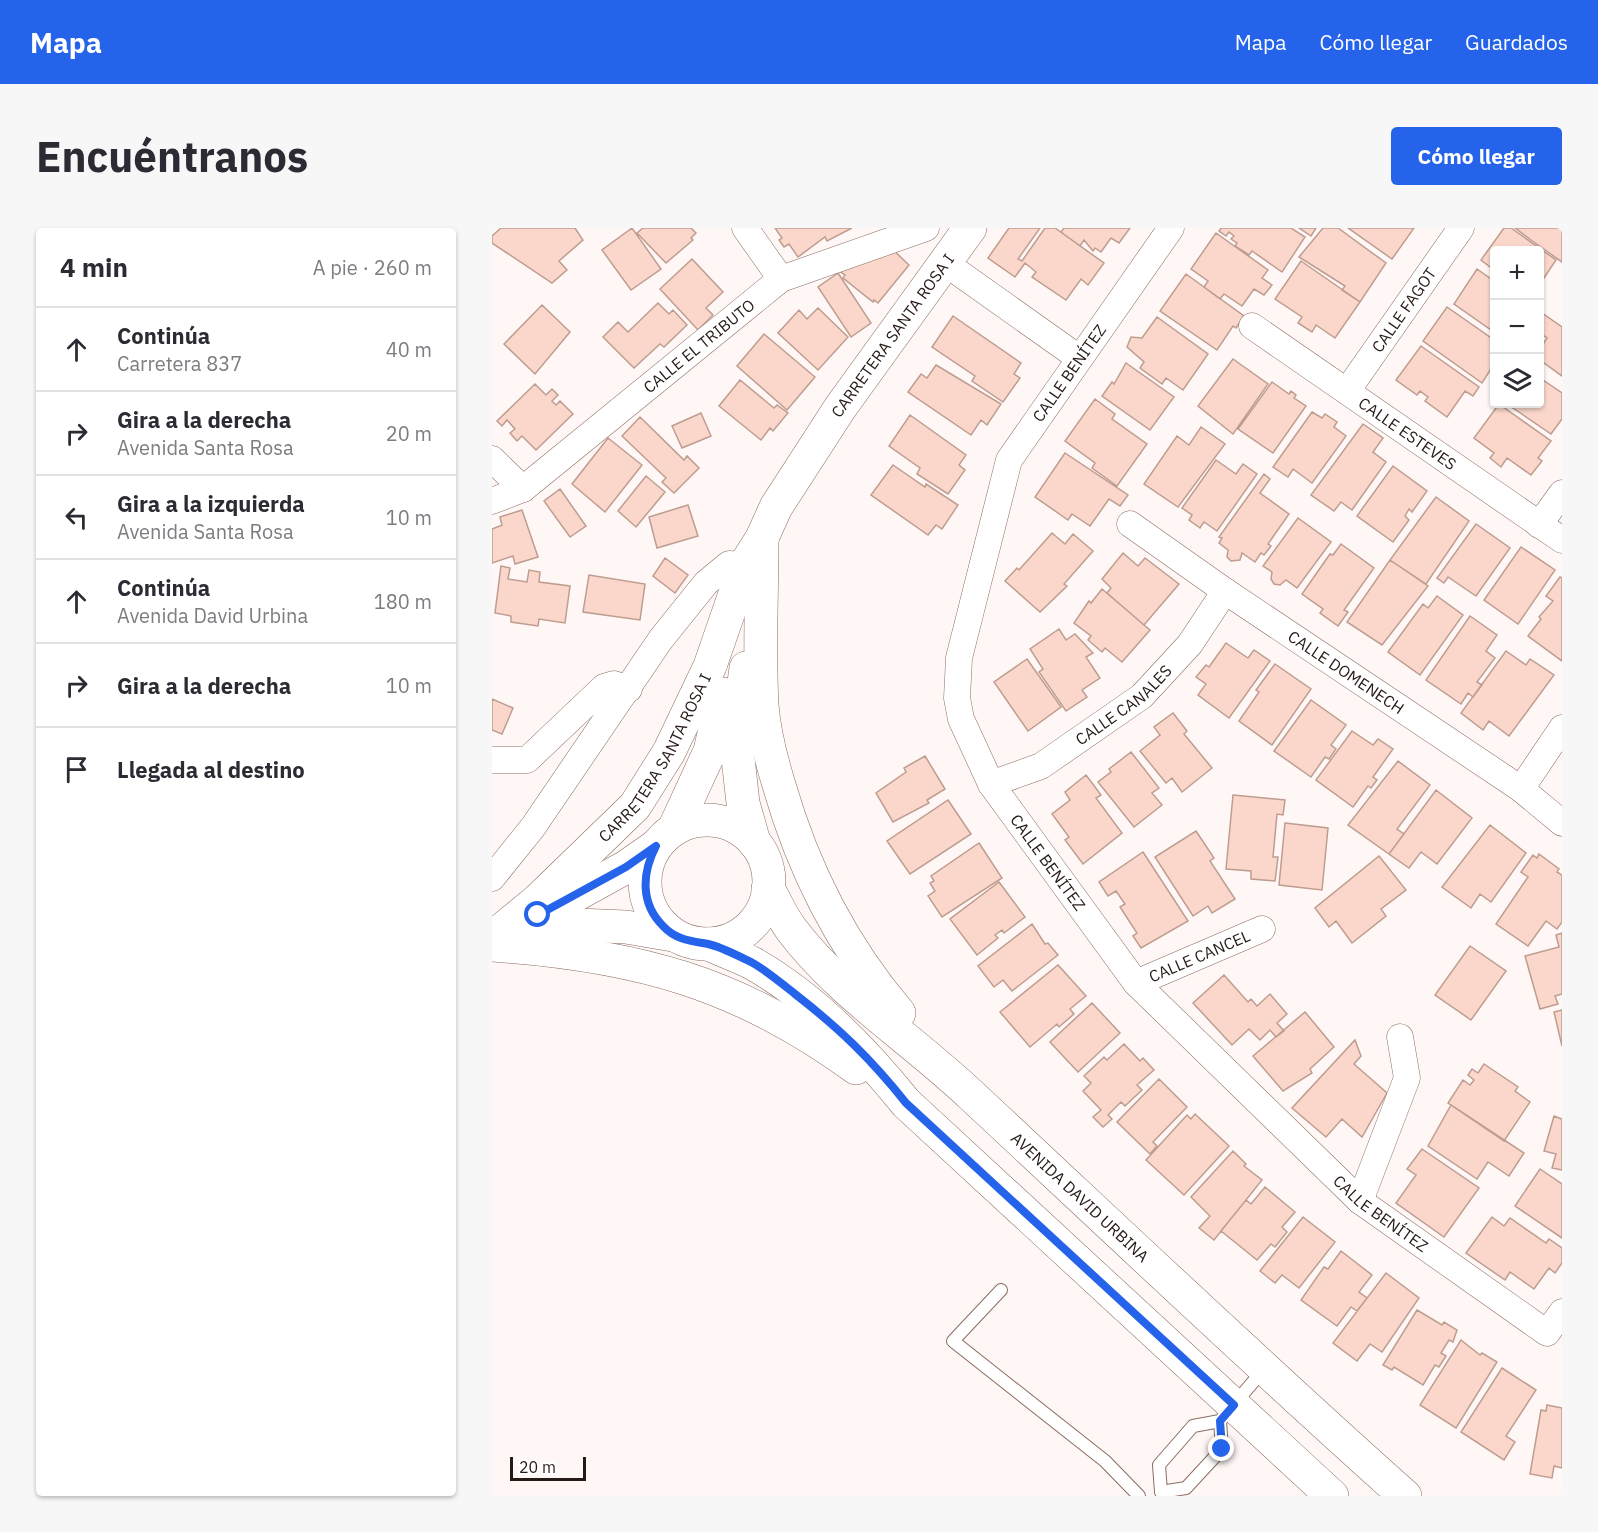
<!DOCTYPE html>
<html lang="es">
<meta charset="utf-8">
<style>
body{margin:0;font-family:"IBM Plex Sans",sans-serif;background:#f7f7f7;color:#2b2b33}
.controls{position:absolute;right:18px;top:18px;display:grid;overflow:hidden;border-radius:6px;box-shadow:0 2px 4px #0004}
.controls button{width:54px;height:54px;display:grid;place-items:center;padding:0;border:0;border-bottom:2px solid #e1e1e2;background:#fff;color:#2b2b33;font:30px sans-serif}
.scale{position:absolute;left:18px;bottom:15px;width:76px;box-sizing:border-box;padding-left:6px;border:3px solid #271a16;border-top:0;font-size:16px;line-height:21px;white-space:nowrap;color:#271a16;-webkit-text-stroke:4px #fff;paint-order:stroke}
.stop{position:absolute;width:18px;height:18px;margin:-14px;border:4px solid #2563eb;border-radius:50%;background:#fff}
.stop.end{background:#2563eb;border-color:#fff;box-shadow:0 2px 6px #0008}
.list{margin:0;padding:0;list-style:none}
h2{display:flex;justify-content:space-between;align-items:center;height:78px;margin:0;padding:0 24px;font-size:26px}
h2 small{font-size:20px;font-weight:400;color:#7c7c81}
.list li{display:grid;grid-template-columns:39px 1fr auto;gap:18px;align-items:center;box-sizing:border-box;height:84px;padding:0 24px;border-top:2px solid #e1e1e2}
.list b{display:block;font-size:22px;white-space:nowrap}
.list p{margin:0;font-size:20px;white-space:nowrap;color:#7c7c81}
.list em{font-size:20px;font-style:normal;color:#7c7c81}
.icon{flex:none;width:33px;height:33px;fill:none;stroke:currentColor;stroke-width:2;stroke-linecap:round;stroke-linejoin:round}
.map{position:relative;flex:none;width:1070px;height:1268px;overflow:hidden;border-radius:6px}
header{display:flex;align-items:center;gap:36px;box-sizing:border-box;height:84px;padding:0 30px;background:#2563eb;color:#fff}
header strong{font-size:28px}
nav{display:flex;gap:33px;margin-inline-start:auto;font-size:21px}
.intro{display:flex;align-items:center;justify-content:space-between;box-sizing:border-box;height:144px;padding:0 36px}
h1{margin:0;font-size:42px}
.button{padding:15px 27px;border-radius:6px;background:#2563eb;color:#fff;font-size:21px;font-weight:700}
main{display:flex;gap:36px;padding:0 36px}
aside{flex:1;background:#fff;border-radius:6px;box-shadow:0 2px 4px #0004}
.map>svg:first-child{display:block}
</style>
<header>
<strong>Mapa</strong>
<nav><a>Mapa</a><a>Cómo llegar</a><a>Guardados</a></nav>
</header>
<div class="intro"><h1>Encuéntranos</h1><a class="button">Cómo llegar</a></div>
<main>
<aside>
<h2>4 min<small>A pie · 260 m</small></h2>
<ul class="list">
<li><svg class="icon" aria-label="ahead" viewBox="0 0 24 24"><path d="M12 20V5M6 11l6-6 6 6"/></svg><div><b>Continúa</b><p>Carretera 837</p></div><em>40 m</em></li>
<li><svg class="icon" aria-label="right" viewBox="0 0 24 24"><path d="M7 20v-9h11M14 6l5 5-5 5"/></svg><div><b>Gira a la derecha</b><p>Avenida Santa Rosa</p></div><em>20 m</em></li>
<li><svg class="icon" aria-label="left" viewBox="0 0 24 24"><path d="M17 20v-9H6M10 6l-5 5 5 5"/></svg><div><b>Gira a la izquierda</b><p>Avenida Santa Rosa</p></div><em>10 m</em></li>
<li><svg class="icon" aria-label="ahead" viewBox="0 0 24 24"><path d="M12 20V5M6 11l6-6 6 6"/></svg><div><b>Continúa</b><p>Avenida David Urbina</p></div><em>180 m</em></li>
<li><svg class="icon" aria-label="right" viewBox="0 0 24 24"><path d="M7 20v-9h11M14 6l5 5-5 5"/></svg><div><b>Gira a la derecha</b></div><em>10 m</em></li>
<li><svg class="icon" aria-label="arrive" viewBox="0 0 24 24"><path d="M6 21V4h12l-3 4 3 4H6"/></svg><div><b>Llegada al destino</b></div></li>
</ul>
</aside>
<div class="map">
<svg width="1070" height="1268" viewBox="0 0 1070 1268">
<rect width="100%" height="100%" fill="#fff7f5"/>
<path fill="#fad7ca" stroke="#be9d90" stroke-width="1.5" d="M9,0H83L91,12L67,33L75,42L60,55L0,15V8Z
M140,0L169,41L139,62L110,22Z
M151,0H199L204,5L199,10L201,12L174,35L145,5Z
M283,0H360L335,13L333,9L306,29L297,16L292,19L287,12L290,10Z
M517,0H548L526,31L530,33L553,0H563L612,35L596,57L589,51L574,72L540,49L544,44L533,35L523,49L496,30Z
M572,0H638L627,15L619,10L609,24L603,20L601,23L592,12L588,18L569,4Z
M729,0H799L813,9L790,44L760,23L757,27L743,18L745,15L739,11L742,8L737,4L734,8L727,3Z
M807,0H824L819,8Z
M831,0H846L894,35L868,74L850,62L853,58L807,29Z
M856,0H922L900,31Z
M1012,0H1019L1064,32L1048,56V22H1002V42L989,32Z
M1023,0H1070V34L1039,12Z
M724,5L776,42L770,50L780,57L772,67L762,61L750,78L732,66L728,71L712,59L716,53L699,41Z
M397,18L417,37L386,75L382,72L381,74L351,50L353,47L347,43L354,36L359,40L366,31Z
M200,31L231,64L214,80L221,87L206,102L168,61Z
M809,33L868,74L843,110L824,97L820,104L806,95L810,89L783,71Z
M985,41L1002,53V104L962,76Z
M346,45L379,95L359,109L326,59Z
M694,46L752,88L744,100L741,98L725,122L668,83Z
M166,75L177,86L181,82L195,97L172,119L168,116L142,140L111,109L126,94L136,104Z
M50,77L78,104L43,146L12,116Z
M955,79L1002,112V136L990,155L931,113Z
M326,80L356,109L326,142L286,105L307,82L315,91Z
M1050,85L1070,99V148L1048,132V121L1055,110L1048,105Z
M461,88L529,135L522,146L528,150L511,174L480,153L483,148L440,119Z
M665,89L716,126L691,162L674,150L670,156L648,140L652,134L635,119L639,109L650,110Z
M272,106L323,149L295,182L245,138Z
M929,118L987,159L981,168L973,163L955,189L933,173L936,169L928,163L925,167L904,152Z
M741,131L776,156L741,206L706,178Z
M634,135L682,169L658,202L610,168L620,154L622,156Z
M444,137L509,176L495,197L489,192L479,207L416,164L429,146L435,150Z
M1048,150L1070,165V191L1059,206L1015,176H1048Z
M248,152L282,180L285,177L296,185L281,203L278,200L269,212L227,178Z
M780,154L797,166L799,163L804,167L802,170L814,178L781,225L746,201Z
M43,156L54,167L60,161L66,167L60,173L64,177L68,173L81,186L44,222L30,208L25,213L18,205L23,201L15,192L10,198L5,193Z
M603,171L623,186L620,191L655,216L625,258L600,240L603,235L573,213Z
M1007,176L1059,213L1046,230L1050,233L1039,247L1015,230L1009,239L998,230L1002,225L982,210Z
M820,184L830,190L833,186L845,194L842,199L854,208L820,255L801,241L796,249L781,239Z
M209,185L219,208L190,220L180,198Z
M418,187L474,227L467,237L473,242L456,266L425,246L428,240L397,218Z
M148,189L192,232L195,228L207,240L182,265L170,254L174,250L130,208Z
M871,196L891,210L881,224L894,234L860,282L849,274L842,283L819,267Z
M709,199L733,216L686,279L652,256L685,208L697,217Z
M116,210L150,237L113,284L80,256Z
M573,225L636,267L628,278L617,271L598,298L580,286L576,292L543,269Z
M724,232L744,246L751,236L765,246L725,303L712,294L708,300L697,292L700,287L690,280Z
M401,237L433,259L434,256L466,277L450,301L444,297L436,307L379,267Z
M901,238L935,263L920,284L917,281L913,288L917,292L901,314L865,288Z
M772,246L778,251L768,265L797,286L776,316L779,318L772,327L769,325L763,334L750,325L748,332L739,333L735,329L736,322L727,315L730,310L727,309Z
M154,248L173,264L144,299L126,283Z
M68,261L94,298L78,309L52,273Z
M944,269L977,293L934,356L898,332Z
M196,277L206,308L165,320L157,289Z
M30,282L46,329L23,336L21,328L0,335V301L10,297L8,289Z
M806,290L839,314L805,360L794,352L788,357L782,356L779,351L780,344L771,338Z
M984,296L1018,320L984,368L956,349L952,355L945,350Z
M560,305L573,316L581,306L601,323L572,356L575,358L548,384L513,353L525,340L527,342Z
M849,316L882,340L852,382L856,384L846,398L828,385L831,381L810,366L838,326L841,327Z
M1029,319L1063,342L1026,396L992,372Z
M631,325L646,338L653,330L687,356L652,397L615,365L619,360L610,351Z
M173,330L196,347L183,365L161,348Z
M898,332L936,358L890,417L855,394Z
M9,338L18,340L16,351L35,354L37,342L48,344L47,354L78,358L73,395L47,391L46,398L19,394V388L3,385Z
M97,347L153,356L148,392L91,384Z
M1068,349L1070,350V433L1036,408L1049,391L1047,389L1061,373L1054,368Z
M610,361L658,402L630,434L613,420L610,424L596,412L599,408L582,395L597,373L599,375Z
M945,368L971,387L928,447L896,424L931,376L936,380Z
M978,388L1005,407L994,423L1003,430L985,454L990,457L981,469L976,465L969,476L934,452Z
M567,401L574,412L583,406L601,425L594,429L608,450L590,462L595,469L574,483L547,444L551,441L538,421Z
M734,415L756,430L762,422L778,433L737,490L706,467L714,456L704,449L714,437L717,439Z
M1014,423L1034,437L1038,431L1062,447L1017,508L997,493L991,502L969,485Z
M535,431L569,479L536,503L502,454Z
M783,436L819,461L780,517L747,493L767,464L764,462Z
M0,471L21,480L10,506L0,502Z
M819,472L854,497L839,517L844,521L837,531L833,529L819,549L782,523Z
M681,485L695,503L692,506L720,540L690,564L680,550L674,555L648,523L668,507L662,499Z
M860,503L881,517L886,511L901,521L881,549L885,552L879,560L876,558L861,579L824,552Z
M639,524L667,560L660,565L670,577L642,599L606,554L619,544L617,541Z
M433,528L453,561L435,572L437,575L401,594L384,565L414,544L412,540Z
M906,533L938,557L905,601L912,606L897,626L856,597Z
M594,547L609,567L604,570L630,605L591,636L573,612L577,609L560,586L578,572L573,564Z
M944,562L980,590L945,636L929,624L917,640L897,626Z
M741,567L793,572L791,587L785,586L781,629H786L783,653L759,651V643L734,641Z
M456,572L479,606L418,646L395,613Z
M793,595L836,600L830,662L787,657Z
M998,597L1034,625L999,674L988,666L979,680L950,659Z
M704,603L722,630L718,633L743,671L720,685L716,678L701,688L663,629Z
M487,615L510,650L450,689L436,668L443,663L438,655L442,653L439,648Z
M651,624L696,693L649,720L641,708L645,705L628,679L633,676L624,663L616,668L607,654Z
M1047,626L1067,641L1065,644L1070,647V694L1065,701L1054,693L1036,718L1004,696L1036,649L1029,644L1041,627L1045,630Z
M887,628L914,662L889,681L894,688L860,715L844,693L837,699L823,680Z
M507,654L533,689L512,705L510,702L503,707L506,710L485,727L458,691Z
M540,696L553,716L556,715L566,727L520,763L511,752L502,759L486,738Z
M1070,705V766L1063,768L1066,776L1048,781L1033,728L1067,719L1064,707Z
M978,718L1014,743L979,792L943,767Z
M566,737L594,768L578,781L582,786L567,799L565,796L538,819L508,784Z
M732,747L756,774L759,771L765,778L778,766L795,786L785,795L792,803L784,809L778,802L768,812L757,801L740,817L701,775Z
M600,775L628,805L586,844L558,814Z
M1070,782V818L1062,784Z
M813,784L842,819L818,841L820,845L791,863L761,828Z
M863,812L869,828L862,836L895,865L870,909L850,891L834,909L800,880Z
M632,816L648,833L651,830L662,842L645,857L650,862L633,878L629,874L616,887L620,891L611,899L601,889L609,882L591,863L599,855L592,848L612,829L615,832Z
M992,836L1026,859L1023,863L1038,874L1012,913L956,875L971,852L978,857L982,852L976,847L980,841L986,845Z
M667,851L695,879L661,914L665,918L658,926L625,894Z
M959,877L1032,925L1017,948L996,934L985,951L936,918Z
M703,886L737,918L692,967L654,932L695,887L699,891Z
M1062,888L1070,891V942L1060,940L1064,926L1052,923Z
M930,921L987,960L952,1009L904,975L924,947L915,941Z
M741,923L754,936L752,938L770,952L722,1012L707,1000L718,988L699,969Z
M1048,941L1070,956V1010L1023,978Z
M773,959L803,984L790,999L795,1004L783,1019L779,1016L765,1032L729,1003L754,972L759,976Z
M811,989L843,1014L807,1060L790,1047L783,1055L768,1043Z
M1000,989L1012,998L1018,990L1054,1015L1057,1011L1070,1020V1035L1063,1045L1057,1040L1042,1061L1018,1044L1013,1052L974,1025Z
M849,1023L880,1047L867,1064L875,1070L865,1083L859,1079L845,1098L809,1072L832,1039L836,1041Z
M894,1045L927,1070L890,1124L878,1116L865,1133L841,1115Z
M925,1082L950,1097L952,1094L965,1102L961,1114L957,1112L949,1125L954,1128L947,1139L943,1137L931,1157L902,1139L900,1142L891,1137Z
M969,1112L988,1127L990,1125L1005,1134L964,1200L928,1177Z
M1010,1140L1044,1162L1014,1208L1023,1214L1012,1232L969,1204Z
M1055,1177L1070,1180V1240L1062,1238L1060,1250L1038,1246L1049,1182L1054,1183Z"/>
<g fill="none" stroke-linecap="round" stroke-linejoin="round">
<defs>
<path id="lane" d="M509,1062L461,1113L613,1233L647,1268
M728,1193L730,1221L694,1260L669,1264L667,1237L701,1198L728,1193L772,1141"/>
<g id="street">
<path d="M253,0L289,51"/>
<path id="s1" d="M679,0L517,232L467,430L465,470L469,491L499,556L644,755L868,973L1055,1105L1070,1084"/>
<path d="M453,35L587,130"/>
<path id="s2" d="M760,98L1070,312"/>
<path id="s3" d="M855,163L969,0"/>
<path d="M0,231L31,261"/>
<path id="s4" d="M0,273L31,261L289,51L434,0"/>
<path id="s5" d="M638,296L733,363L1029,561L1070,595"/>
<path d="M1047,297L1070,265"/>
<path d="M0,532H35L112,459L122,456L137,461"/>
<path id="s6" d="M499,556L549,538L650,468L698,416L733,363"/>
<path d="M1029,561L1070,500"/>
<path d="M0,650L41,599L169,411L214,355L237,336L253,337"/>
<path id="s7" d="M644,755L770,701"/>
<path d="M868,973L915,850L908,809"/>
</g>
<g id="secondary">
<path d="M270,312C270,367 267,422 270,477C272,504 279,531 287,557C311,641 350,718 407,785"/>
<path d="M254,440L244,512L251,575L262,614"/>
<circle cx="215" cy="654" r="62"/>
<path d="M182,601L218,523L231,466"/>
<path id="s8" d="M276,661C284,674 290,689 299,701C348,766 421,812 479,867C623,1001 766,1137 913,1268"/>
<path d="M49,686L134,639L164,618"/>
<path d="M28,709L86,697L134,699L181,707"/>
<path id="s9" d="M0,710L46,672L143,578L177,524L218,438L253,337L270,310L284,279L348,180L478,0"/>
<path d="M217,716C231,723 247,728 260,735C319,768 372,823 414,875L840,1268"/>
<path d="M0,717C144,727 246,754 364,840"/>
</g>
</defs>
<use href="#lane" stroke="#8b6c60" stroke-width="14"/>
<use href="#street" stroke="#8b6c60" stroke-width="27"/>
<use href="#secondary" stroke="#8b6c60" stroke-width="34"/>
<use href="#lane" stroke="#fff" stroke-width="12"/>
<use href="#street" stroke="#fff" stroke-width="26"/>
<use href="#secondary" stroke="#fff" stroke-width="33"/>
</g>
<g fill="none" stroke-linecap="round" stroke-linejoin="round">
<path stroke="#2563eb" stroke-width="8" d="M46,687L134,639L164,618C150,645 148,675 171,698C184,712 199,713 216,716C230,719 246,728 259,734C274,742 289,755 303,766C348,801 379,831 414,875L742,1177L728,1193L730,1221"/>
</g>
<g text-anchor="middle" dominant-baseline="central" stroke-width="4.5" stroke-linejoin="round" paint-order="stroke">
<g font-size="16" fill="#271a16" stroke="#fff">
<text stroke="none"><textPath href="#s3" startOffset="99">CALLE FAGOT</textPath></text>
<text stroke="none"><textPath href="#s9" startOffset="734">CARRETERA SANTA ROSA I</textPath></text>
<text stroke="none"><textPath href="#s4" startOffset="260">CALLE EL TRIBUTO</textPath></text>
<text transform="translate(577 145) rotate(-55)">CALLE BENÍTEZ</text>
<text stroke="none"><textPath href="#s2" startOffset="189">CALLE ESTEVES</textPath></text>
<text stroke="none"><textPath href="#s5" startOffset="262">CALLE DOMENECH</textPath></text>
<text stroke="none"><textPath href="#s6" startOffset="156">CALLE CANALES</textPath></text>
<text stroke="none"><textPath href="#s9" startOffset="246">CARRETERA SANTA ROSA I</textPath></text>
<text stroke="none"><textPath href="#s1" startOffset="717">CALLE BENÍTEZ</textPath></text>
<text stroke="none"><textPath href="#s7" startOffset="69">CALLE CANCEL</textPath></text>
<text stroke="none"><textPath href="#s8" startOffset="441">AVENIDA DAVID URBINA</textPath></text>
<text stroke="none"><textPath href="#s1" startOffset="1203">CALLE BENÍTEZ</textPath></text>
</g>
</g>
</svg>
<div class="controls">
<button>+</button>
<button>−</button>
<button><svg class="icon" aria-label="layers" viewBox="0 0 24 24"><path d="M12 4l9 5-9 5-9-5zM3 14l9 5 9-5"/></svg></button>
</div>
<div class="scale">20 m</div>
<div class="stop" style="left:46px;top:687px"></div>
<div class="stop end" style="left:730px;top:1221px"></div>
</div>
</main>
